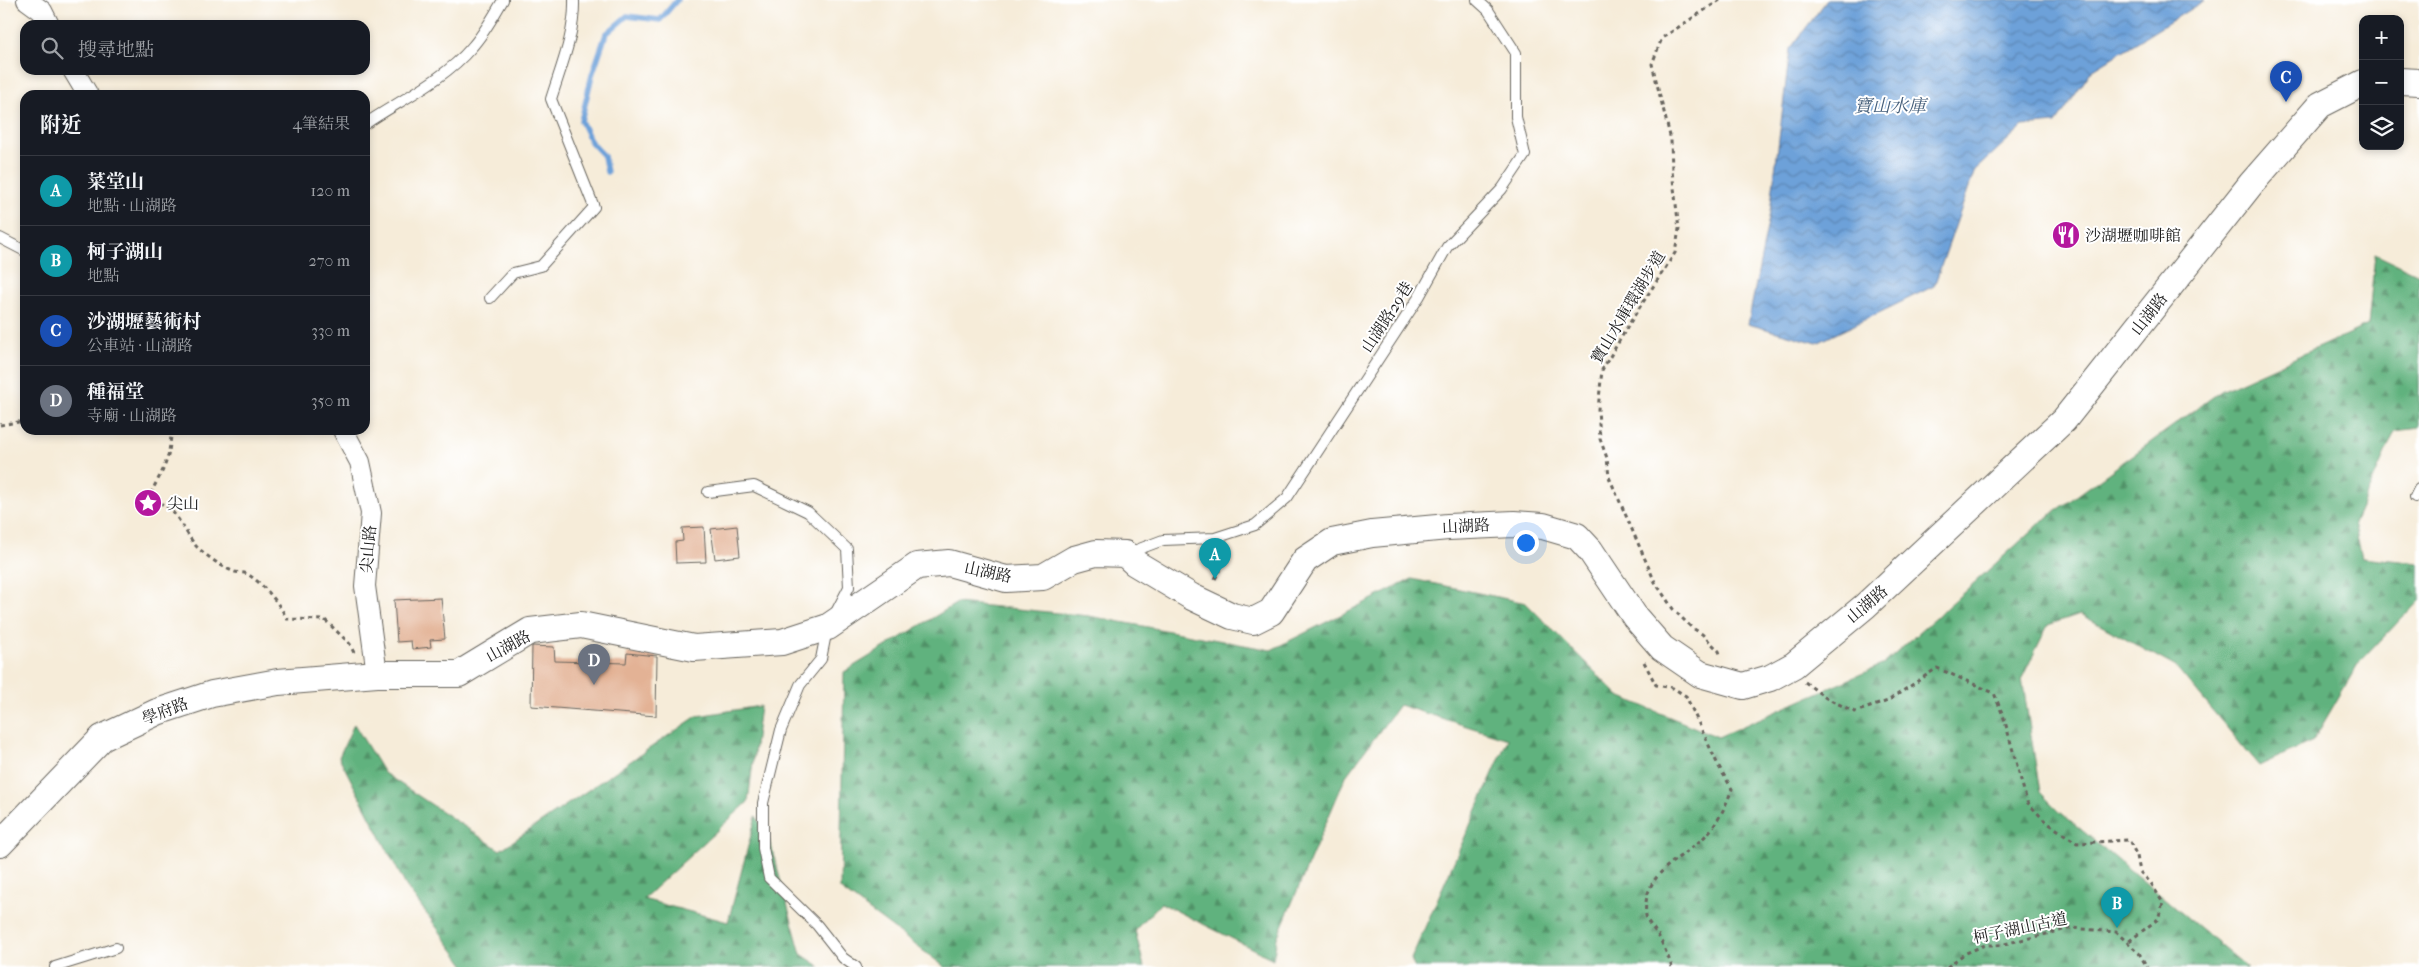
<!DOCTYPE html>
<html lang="zh-TW">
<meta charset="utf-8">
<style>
body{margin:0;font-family:"IM FELL French Canon","Noto Serif TC",serif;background:#20242c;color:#f1f3f6}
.controls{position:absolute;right:15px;top:15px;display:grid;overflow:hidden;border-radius:10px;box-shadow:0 2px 8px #0003}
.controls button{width:45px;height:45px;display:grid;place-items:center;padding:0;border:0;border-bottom:1px solid #363941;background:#171b24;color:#f1f3f6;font:25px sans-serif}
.you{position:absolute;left:1525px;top:542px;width:18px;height:18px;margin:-12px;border:4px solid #fff;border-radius:50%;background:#1a73e8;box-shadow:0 0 0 8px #1a73e833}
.badge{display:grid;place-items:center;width:32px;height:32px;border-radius:50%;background:#db2777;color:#fff;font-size:16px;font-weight:700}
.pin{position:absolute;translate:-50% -41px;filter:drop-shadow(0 1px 2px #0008)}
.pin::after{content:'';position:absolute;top:26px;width:18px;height:15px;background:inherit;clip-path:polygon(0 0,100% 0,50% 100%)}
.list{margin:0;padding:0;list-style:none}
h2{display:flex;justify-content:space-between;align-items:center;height:65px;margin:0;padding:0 20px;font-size:21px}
h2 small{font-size:16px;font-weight:400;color:#9ea1a6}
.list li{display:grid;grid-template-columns:32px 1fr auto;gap:15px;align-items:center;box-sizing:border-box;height:70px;padding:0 20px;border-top:1px solid #363941}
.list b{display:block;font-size:19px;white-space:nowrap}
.list p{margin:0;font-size:16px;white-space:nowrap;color:#9ea1a6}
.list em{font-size:16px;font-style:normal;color:#9ea1a6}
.icon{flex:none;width:28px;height:28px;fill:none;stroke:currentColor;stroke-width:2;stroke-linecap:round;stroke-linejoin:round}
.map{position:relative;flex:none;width:2419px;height:967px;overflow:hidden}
.search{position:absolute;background:#171b24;box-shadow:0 2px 8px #0003;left:20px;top:20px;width:350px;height:55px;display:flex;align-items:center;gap:12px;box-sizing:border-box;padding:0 18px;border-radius:15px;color:#9ea1a6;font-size:19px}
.panel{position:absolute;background:#171b24;box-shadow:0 2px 8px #0003;left:20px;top:90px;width:350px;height:345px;border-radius:15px}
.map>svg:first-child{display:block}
</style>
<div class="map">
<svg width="2419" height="967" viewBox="0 0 2419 967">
<defs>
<pattern id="forest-firs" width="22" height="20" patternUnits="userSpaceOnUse" patternTransform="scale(1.25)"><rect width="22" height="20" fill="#61b27e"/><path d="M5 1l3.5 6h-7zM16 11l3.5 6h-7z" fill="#4f9066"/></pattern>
<pattern id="water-waves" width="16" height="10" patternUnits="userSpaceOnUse" patternTransform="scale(1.25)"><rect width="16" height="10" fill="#6da1d9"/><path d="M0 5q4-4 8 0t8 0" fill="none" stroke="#5982af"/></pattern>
</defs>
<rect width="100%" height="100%" fill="#fff"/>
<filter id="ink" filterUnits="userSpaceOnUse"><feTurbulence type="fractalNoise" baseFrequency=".02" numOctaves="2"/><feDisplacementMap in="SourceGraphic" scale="10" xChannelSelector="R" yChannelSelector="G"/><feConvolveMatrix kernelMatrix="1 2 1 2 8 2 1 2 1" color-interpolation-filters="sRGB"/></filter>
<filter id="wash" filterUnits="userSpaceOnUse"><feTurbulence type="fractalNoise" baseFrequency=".0096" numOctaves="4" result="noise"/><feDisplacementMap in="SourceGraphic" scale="20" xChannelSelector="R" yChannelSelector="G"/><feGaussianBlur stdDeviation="1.12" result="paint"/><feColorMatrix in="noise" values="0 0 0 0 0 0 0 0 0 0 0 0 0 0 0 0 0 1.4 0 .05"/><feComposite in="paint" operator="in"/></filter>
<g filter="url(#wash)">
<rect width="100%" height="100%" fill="#f6ecd9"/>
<path fill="url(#forest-firs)" stroke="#3e674d" d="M2375,254L2419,275V428L2395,431L2354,524L2362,557L2419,563V600L2358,664L2313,741L2259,766L2176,667L2080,614L2048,625L2022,678L2040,792L2060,812L2247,967H1414L1411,959L1508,739L1399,705L1346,776L1277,938L1273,959L1161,903L1135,930L1144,967H945L840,889L844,672L957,603L1089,616L1271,650L1412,579L1526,603L1619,696L1718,737L1884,664L2045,519L2221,391L2368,325Z
M760,706L748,802L643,899L728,922L756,816L769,839L801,954L821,967H466L406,886L339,757L354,724L384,773L500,850L697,716Z"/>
<path fill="url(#water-waves)" stroke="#445e7a" d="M1827,0H2205L2092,70L2056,123L2023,126L1975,170L1934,286L1817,343L1748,324L1770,212L1790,49Z"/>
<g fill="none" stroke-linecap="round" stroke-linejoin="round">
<path stroke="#6da1d9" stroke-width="5.5" d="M607,172L604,156L591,142L581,121L592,75L606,34L627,16L660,20L677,0"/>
</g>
<g id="blocks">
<path fill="#e3b295" d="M737,526L740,556L715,559L711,529Z
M704,527L706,562L676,563L675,542L683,541L682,528Z
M441,598L445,639L430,640L431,647L412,649L411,641L397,642L394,600Z
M532,646L554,647L555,661L626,663L627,653L657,656L656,716L531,706Z"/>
</g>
</g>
<g filter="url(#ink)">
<use href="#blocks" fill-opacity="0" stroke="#68655e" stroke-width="1"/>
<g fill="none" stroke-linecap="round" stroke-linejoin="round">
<defs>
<path id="service" d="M365,124C399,101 445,79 471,48C484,34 493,17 503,0
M0,238L25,251
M490,298L513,273L541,266L594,207L551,99C561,67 575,34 574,0
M708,492L754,486L808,512L847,549L849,587L835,614
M2415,497L2419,489
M1126,554L1163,540L1215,538L1255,525L1287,498L1419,297L1447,247L1502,189L1525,155L1516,117V53L1488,10L1477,0
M827,629L821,659L800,685L781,730L763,803V848L769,878L817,925L843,958L856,967
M55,967L116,948"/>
<path id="minor" d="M27,0L42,11L49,25
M73,70L88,95
M343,430L360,462L371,513L365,586L377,674"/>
<path id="tertiary" d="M2400,81L2419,82
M0,844L102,738L157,712L212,694L278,682L377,674H459L530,631L581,625L694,648L782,642L828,627L917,566L949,563L1006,579L1043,577L1074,559L1096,553L1125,554L1135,563L1192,597L1232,616L1253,621L1271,612L1305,560L1332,542L1372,534L1448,527L1514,524L1543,526L1577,536L1590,550L1635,617L1662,648L1700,674L1743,686L1770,678L1794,665L1865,606L2064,420L2251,184L2320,105L2363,83"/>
</defs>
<use href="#service" stroke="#68655e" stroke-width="12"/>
<use href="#minor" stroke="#68655e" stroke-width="22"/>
<use href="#tertiary" stroke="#68655e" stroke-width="28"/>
<path stroke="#68655e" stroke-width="3" stroke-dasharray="4 4" stroke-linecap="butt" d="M1720,0L1662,38L1652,64L1671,140L1672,171L1679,229L1675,253L1634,316L1602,370L1598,409L1600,439L1607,458L1609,477L1655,582L1673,609L1691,627L1702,634L1719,651L1721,657
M0,425L25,421
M172,430C170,440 170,452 166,462C161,477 153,485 148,502C173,498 183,531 196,546C205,555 223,568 235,572C239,573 245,572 249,575C264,585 279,603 287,619L325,620L350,644L354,653
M1215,579L1226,558L1221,550
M1644,662L1656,685L1673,688L1686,696L1718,765L1732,789C1726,805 1719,821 1708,833C1684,860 1641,870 1646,916C1647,922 1654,929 1658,935C1663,945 1668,956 1672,967
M1805,682L1826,698L1855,712L1888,701L1937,668L1994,693L2004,718L2027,802L2045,821L2077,843L2129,840L2137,856L2140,872L2151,883L2163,903L2158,919L2128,942
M1947,967L1964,954L1985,945H2000L2072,928L2116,932L2139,953L2147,967"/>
<use href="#service" stroke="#fff" stroke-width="10"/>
<use href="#minor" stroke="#fff" stroke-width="20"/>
<use href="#tertiary" stroke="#fff" stroke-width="26"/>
</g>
</g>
<defs>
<symbol id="restaurant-disc" viewBox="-11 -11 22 22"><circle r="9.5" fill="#b5179e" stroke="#fff"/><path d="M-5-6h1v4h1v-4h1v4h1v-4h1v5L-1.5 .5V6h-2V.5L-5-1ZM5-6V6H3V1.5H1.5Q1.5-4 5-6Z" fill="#fff"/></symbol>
<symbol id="sight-disc" viewBox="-11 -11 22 22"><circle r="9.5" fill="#b5179e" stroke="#fff"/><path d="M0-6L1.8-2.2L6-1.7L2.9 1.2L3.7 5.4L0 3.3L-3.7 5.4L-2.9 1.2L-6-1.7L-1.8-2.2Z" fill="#fff"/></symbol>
</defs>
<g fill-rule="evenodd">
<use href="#restaurant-disc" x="2050" y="219" width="32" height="32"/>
<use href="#sight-disc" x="132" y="487" width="32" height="32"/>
</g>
<g text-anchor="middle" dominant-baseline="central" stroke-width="4" stroke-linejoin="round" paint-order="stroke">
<g font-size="16" fill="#1c1c1c" stroke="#fff" text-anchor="start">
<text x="2085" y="235">沙湖壢咖啡館</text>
<text x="167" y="503">尖山</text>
</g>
<g font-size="16" fill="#1c1c1c" stroke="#fff">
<text transform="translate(1628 307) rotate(-59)">寶山水庫環湖步道</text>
<text transform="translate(2149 314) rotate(-52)">山湖路</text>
<text transform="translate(1387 317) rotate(-57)">山湖路29巷</text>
<text transform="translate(1466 526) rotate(-3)">山湖路</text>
<text transform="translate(368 549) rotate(-85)">尖山路</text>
<text transform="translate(988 572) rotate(12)">山湖路</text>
<text transform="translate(1867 604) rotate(-41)">山湖路</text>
<text transform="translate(508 646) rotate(-29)">山湖路</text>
<text transform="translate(165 711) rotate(-21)">學府路</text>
<text transform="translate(2020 928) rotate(-12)">柯子湖山古道</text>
</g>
<g font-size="18" font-style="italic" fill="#445e7a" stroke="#fff">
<text x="1890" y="106">寶山水庫</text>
</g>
</g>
</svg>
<div class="controls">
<button>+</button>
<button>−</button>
<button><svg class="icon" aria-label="layers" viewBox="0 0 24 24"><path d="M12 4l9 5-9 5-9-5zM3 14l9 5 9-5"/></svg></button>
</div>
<div class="you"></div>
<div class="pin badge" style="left:1215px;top:579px;background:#0f9aa8">A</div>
<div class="pin badge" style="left:2117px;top:928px;background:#0f9aa8">B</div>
<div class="pin badge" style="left:2286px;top:102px;background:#1a4fb4">C</div>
<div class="pin badge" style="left:594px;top:685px;background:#6b7280">D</div>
<div class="search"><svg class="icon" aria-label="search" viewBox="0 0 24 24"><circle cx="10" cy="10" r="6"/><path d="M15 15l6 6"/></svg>搜尋地點</div>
<section class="panel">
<h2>附近<small>4筆結果</small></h2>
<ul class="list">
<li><span class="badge" style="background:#0f9aa8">A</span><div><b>菜堂山</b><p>地點 · 山湖路</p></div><em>120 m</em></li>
<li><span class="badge" style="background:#0f9aa8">B</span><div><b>柯子湖山</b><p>地點</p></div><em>270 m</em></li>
<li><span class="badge" style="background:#1a4fb4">C</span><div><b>沙湖壢藝術村</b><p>公車站 · 山湖路</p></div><em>330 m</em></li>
<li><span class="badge" style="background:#6b7280">D</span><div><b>種福堂</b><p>寺廟 · 山湖路</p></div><em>350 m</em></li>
</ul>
</section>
</div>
